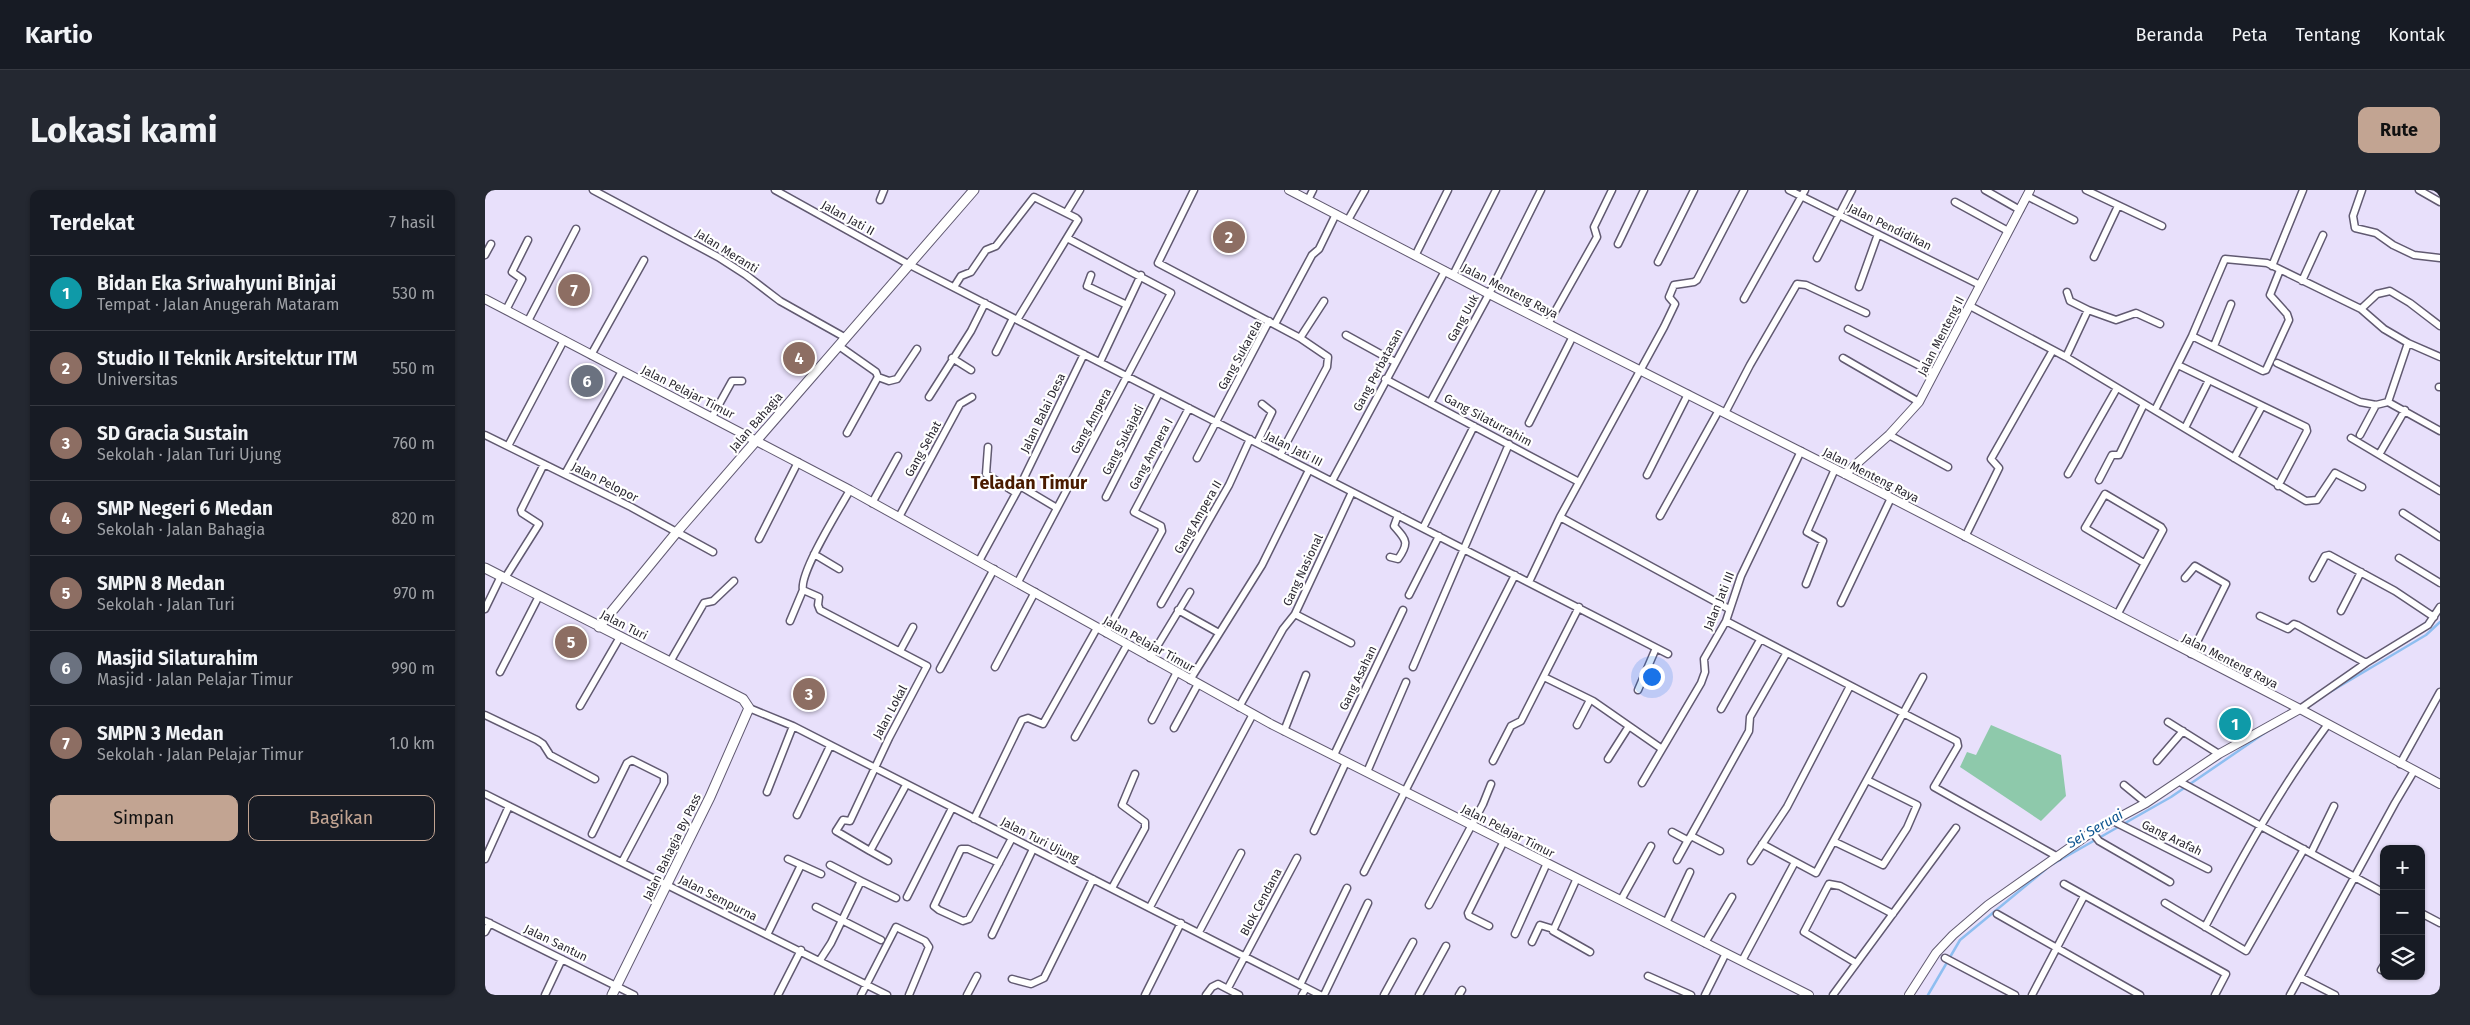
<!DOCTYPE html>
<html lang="id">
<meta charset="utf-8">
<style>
body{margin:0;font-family:"Fira Sans",sans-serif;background:#242831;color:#f1f3f6}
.controls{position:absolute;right:15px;bottom:15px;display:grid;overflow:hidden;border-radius:10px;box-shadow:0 1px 4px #0004}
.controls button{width:45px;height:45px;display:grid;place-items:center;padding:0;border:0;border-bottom:1px solid #363941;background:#171b24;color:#f1f3f6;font:25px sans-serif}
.you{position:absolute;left:1166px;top:486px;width:18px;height:18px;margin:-12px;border:4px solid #fff;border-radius:50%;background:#1a73e8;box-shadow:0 0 0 8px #1a73e833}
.badge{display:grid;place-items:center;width:32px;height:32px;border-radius:50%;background:#c2a492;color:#fff;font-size:16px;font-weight:700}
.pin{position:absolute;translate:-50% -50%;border:2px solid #fff;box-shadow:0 1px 5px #0006}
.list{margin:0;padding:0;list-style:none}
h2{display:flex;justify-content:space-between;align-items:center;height:65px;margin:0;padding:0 20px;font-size:21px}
h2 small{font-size:16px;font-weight:400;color:#9ea1a6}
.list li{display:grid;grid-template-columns:32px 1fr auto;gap:15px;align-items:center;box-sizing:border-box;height:75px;padding:0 20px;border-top:1px solid #363941}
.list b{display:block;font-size:19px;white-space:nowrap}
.list p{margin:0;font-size:16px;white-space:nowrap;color:#9ea1a6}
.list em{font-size:16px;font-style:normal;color:#9ea1a6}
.actions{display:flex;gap:10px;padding:15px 20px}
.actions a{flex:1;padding:11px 0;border:1px solid #c2a492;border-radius:10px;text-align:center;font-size:18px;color:#c2a492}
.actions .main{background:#c2a492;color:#111}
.icon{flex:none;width:28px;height:28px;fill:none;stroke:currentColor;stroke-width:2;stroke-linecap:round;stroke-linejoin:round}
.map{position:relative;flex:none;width:1955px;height:805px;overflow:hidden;border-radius:10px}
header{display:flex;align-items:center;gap:30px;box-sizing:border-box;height:70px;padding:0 25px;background:#171b24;border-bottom:1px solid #363941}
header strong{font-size:24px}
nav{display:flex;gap:28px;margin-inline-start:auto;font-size:18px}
.intro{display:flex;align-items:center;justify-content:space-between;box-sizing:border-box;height:120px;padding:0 30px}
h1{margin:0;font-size:35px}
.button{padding:12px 22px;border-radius:10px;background:#c2a492;color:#111;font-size:18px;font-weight:700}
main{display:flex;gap:30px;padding:0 30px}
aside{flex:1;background:#171b24;border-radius:10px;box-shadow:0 1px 4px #0004}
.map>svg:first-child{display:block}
</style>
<header>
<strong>Kartio</strong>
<nav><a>Beranda</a><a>Peta</a><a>Tentang</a><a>Kontak</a></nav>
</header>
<div class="intro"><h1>Lokasi kami</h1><a class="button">Rute</a></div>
<main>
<aside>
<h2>Terdekat<small>7 hasil</small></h2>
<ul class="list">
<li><span class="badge" style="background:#0f9aa8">1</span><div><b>Bidan Eka Sriwahyuni Binjai</b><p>Tempat · Jalan Anugerah Mataram</p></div><em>530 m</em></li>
<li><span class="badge" style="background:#8d6e63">2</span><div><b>Studio II Teknik Arsitektur ITM</b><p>Universitas</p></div><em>550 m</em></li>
<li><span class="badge" style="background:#8d6e63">3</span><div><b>SD Gracia Sustain</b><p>Sekolah · Jalan Turi Ujung</p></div><em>760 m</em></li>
<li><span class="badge" style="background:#8d6e63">4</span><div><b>SMP Negeri 6 Medan</b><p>Sekolah · Jalan Bahagia</p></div><em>820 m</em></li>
<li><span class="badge" style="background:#8d6e63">5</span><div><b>SMPN 8 Medan</b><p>Sekolah · Jalan Turi</p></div><em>970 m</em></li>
<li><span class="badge" style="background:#6b7280">6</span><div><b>Masjid Silaturahim</b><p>Masjid · Jalan Pelajar Timur</p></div><em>990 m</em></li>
<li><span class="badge" style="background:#8d6e63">7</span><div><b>SMPN 3 Medan</b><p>Sekolah · Jalan Pelajar Timur</p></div><em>1.0 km</em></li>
</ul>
<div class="actions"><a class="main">Simpan</a><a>Bagikan</a></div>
</aside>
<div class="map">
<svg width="1955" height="805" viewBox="0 0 1955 805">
<rect width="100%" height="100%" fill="#e8e0fb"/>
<path fill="#8ec9ab" d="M1506,535L1576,565L1581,606L1556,631L1475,577L1482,562L1491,565Z"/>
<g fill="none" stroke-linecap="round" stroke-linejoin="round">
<path stroke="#8ebef0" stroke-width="2.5" d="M1845,502L1941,445L1955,432
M1568,674L1686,607L1784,540
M1443,805L1475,750L1561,679"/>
<defs>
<path id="minor" d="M108,0L233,67L261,85L295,111L361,148
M290,0L425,75L1183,464
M709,0L673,73L815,148L843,167L842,177L795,265
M1304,0L1495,95
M1500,0L1535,20
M1601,0L1677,36
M1877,0L1868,26L1870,38L1891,43L1908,55L1929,65L1955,68
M1934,0L1955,12
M1542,6L1589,30
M395,10L399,0
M823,10L828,0
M1470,12L1523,41
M581,23L595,0
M863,30L880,0
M1133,54L1159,0
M0,65L6,54
M930,66L963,0
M1609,67L1633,16
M1332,68L1367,0
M1173,72L1209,0
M1787,76L1818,0
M606,85L602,96L642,115
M968,85L1011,0
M1817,91L1838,45
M469,97L476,86L486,82L501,60L511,56L549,7L591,28L593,30L588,38L532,130
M1374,97L1393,44
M1582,102L1585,111L1603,120
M1259,109L1320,0
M1485,116L1581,167L1821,311L1832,310L1850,283L1877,297
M1876,119L1892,104L1905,101L1925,113L1955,136
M21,120L37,89L27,82L43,50
M43,131L91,39
M790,134L827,65L834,59L851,24
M1063,134L1112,47L1109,37L1127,0
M1363,139L1449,183
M861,145L910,172
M1707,146L1778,181L1781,180L1804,130L1802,124L1785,105L1795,80
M815,148L839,111
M354,156L391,182L393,187L362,243
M1729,156L1746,114
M511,162L528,128
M106,165L159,70
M1581,167L1603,120L1631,130L1651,123L1675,134
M467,168L486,180
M1358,168L1434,212
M615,172L656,85
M1792,173L1875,212L1891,215L1903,212L1923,153L1955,167
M1693,175L1821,237L1822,241L1793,296
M393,187L404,191L412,189L432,159
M900,189L1094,292
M1954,197H1955
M444,207L486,141L500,113
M1903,212L1955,241
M945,213L1004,104L1056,0
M1670,220L1707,146L1740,69L1782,73L1876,119L1899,139L1923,153
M1240,223L1265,175L1312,94L1321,95L1381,123
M227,227L247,191H257
M1044,233L1088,146
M1700,238L1724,190
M0,245L146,317L228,362
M1404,245L1463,277
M1875,245L1891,215
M1866,248L1955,301
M772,253L787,222L777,214
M23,256L79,150
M503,257L501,284L531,303
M1895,263L1920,220
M712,268L784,131
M1749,268L1777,216
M80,284L137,181
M1583,284L1632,198
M1162,285L1203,204
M1614,290L1627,265H1634L1659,214
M847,291L960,81
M535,296L572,318
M365,300C355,318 314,383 318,400L334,407L333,415L335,420L442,476L404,548L365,631L358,630L351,641L385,661
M621,307L674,203
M387,313L413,266
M1918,323L1955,347
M1175,326L1234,220
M414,327L475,214L487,207
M1075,327L1244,419
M938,338L989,236
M1480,347L1514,278L1506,269L1568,160
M274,349L313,272
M329,364L354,379
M905,367L913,369C925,352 921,350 909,336L913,325
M1914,368L1955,393
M494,371L535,296L599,164
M20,388L54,334L37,323L36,320L59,274
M1700,388L1710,376L1741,394L1706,464
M1828,388L1840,366L1844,365L1910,401L1949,427
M533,392L686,103L582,48
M1044,392L1075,327L1179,137L1190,114L1184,107L1189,95L1209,92L1212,90L1259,0
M1321,394L1338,351L1322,342L1350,279
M924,405L954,346
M1356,413L1406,308
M676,414L744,295L765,249
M0,419L16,386
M693,420L734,443
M1856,421L1876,382
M810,424L866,453
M1632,425L1678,340L1676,337L1620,304L1600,338L1659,373
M1775,426L1803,439L1809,434L1812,435L1881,473
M305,431L318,400
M1241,431L1472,551L1473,556L1449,597L1573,667
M621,443L677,341L676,336L649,322L704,218
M415,461L428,437
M665,468L705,402
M185,472L219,413L228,411L249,391
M510,477L550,402
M928,477L1024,254
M455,479L509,379
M15,482L54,406
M1059,487L1108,511L1177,559
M705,490L777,375L824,280
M1153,500L1171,458
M95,516L135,447
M754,517L798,439L810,424L867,302
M264,518L308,536L835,805
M1236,519L1275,450
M1815,519L1881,473L1943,435L1955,417
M0,525L52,550L58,554L65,565L110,589
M667,530L692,482
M1683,532L1734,564
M1092,535L1105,510
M689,538L713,494
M799,541L821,485
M590,547L642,455
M849,565L918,420
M1123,569L1144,536
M1008,571L1026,536L1036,531L1094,417
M1672,571L1698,541
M1915,574L1955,502
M882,582L921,492
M1695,592L1899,703
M1157,593L1216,493L1220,482L1219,469L1241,431L1256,386L1316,261
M1639,595L1661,613
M282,602L308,536
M0,604L402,805
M312,625L345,556
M489,629L537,530L543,528L558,534L612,438
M1628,631L1723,679
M829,641L861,572
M1187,642L1202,650L1204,649L1264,541L1265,527L1301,464
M1607,642L1614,651L1685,692
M107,644L142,573L147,570L179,586V593L137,672
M1206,646L1235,661
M1350,652L1398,675L1422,638L1432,615L1382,590
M1277,654L1331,683L1438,487
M1826,663L1849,616
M0,669L24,616
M303,669L336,684
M1192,670L1203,650
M403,671L385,661L421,595
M1266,671L1302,617L1365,496
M514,673L483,659H476L449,716L454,720L478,731L484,729L527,648
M345,675L376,691
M879,682L1030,385
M1092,688L1068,741L1105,762
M1579,694L1741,784L1730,805
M627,698L660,638V632L637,615L650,584
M422,707L467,618
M1136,710L1166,656
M1680,713L1761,761L1819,659
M944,715L998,614L1006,594
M331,717L396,750
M665,717L768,524
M1936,723L1955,733
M1512,724L1655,805
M0,731L149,805
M1181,733L1205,682
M1004,736L984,726L983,723L1019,651
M1720,737C1758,665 1794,600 1843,534
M0,742L5,733
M714,742L756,663
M1030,744L1062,673
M282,745L316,675
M507,745L548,659
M1047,752L1055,735L1068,739
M1220,753L1247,707
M1460,768L1530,805
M335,770L346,753L376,691L411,708
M1257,771L1310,672
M1371,773L1319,742L1344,694L1355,696L1408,724
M1896,780L1899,775
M1163,786L1206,805
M1815,787L1850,805
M527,789L546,794L559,788L608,689
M815,795L862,698
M743,798L812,668
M60,805L77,769
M293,805L316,760
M376,805L411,737L440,751L444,757L424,805
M482,805L492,786
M660,805L696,733
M721,805L727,797L733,794L754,805
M817,805L821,798
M839,805L883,713
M899,805L928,752
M934,805L961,756
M974,805L977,800
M1220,805L1241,763
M1348,805L1471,638
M1547,805L1599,706
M1805,805L1910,613L1929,581"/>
<path id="tertiary" d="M804,0L1004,104L1360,284L1815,519L1955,594
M0,109L365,300L786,534L1324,805
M1360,284L1404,245L1434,212L1545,0
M1424,805L1451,763L1468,745L1503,715L1607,642L1661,613L1734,564L1815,519"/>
<path id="secondary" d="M0,378L258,509L264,518L225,607L127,805
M114,437L191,343L489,0"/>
</defs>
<use href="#minor" stroke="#615a71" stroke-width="9"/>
<use href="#tertiary" stroke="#615a71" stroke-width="10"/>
<use href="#secondary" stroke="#615a71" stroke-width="11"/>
<use href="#minor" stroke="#fff" stroke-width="6"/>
<use href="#tertiary" stroke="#fff" stroke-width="8"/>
<use href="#secondary" stroke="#fff" stroke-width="9"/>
</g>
<g text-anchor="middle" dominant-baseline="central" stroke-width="4.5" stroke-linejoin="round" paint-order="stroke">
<g font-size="12" fill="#2b2832" stroke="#fff">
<text transform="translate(363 28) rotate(29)">Jalan Jati II</text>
<text transform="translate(1405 37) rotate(26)">Jalan Pendidikan</text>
<text transform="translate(242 61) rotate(32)">Jalan Meranti</text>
<text transform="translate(1025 101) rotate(27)">Jalan Menteng Raya</text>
<text transform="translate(978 128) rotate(-61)">Gang Uuk</text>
<text transform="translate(1456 146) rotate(-63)">Jalan Menteng II</text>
<text transform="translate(755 165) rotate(-61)">Gang Sukarela</text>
<text transform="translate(893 180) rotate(-62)">Gang Perbatasan</text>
<text transform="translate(203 202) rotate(27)">Jalan Pelajar Timur</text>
<text transform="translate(558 223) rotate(-64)">Jalan Balai Desa</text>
<text transform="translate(1003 230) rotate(28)">Gang Silaturrahim</text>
<text transform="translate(606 231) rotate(-62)">Gang Ampera</text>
<text transform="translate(271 232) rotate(-49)">Jalan Bahagia</text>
<text transform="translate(638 250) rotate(-63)">Gang Sukajadi</text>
<text transform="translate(438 259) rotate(-61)">Gang Sehat</text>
<text transform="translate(809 259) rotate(27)">Jalan Jati III</text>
<text transform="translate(666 264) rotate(-62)">Gang Ampera I</text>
<text transform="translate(1386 285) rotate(27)">Jalan Menteng Raya</text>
<text transform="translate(120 292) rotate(27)">Jalan Pelopor</text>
<text transform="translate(713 327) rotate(-60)">Gang Ampera II</text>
<text transform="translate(818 380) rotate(-65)">Gang Nasional</text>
<text transform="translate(1234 411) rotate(-68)">Jalan Jati III</text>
<text transform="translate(139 435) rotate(27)">Jalan Turi</text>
<text transform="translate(664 454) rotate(29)">Jalan Pelajar Timur</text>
<text transform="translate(1745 471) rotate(27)">Jalan Menteng Raya</text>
<text transform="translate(873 488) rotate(-64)">Gang Asahan</text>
<text transform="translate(405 522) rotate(-62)">Jalan Lokal</text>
<text transform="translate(1023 641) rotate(27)">Jalan Pelajar Timur</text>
<text transform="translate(1687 648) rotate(26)">Gang Arafah</text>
<text transform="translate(555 650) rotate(27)">Jalan Turi Ujung</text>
<text transform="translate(187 657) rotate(-64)">Jalan Bahagia By Pass</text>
<text transform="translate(233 708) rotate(27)">Jalan Sempurna</text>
<text transform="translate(776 712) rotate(-62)">Blok Cendana</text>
<text transform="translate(71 753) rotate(26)">Jalan Santun</text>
</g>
<g font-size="14" font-style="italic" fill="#0d5490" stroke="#fff">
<text transform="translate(1610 639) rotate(-30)">Sei Seruai</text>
</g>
<g font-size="18" font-weight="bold" fill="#491b00" stroke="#fff">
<text x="544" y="293">Teladan Timur</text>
</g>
</g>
</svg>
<div class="controls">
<button>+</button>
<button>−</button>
<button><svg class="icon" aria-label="layers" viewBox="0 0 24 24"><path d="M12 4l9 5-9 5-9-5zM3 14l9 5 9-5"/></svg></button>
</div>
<div class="you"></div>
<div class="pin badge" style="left:1750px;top:534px;background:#0f9aa8">1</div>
<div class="pin badge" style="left:744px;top:47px;background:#8d6e63">2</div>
<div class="pin badge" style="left:324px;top:504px;background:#8d6e63">3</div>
<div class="pin badge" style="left:314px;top:168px;background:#8d6e63">4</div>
<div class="pin badge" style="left:86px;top:452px;background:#8d6e63">5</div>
<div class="pin badge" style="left:102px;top:191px;background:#6b7280">6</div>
<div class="pin badge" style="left:89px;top:100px;background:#8d6e63">7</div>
</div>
</main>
